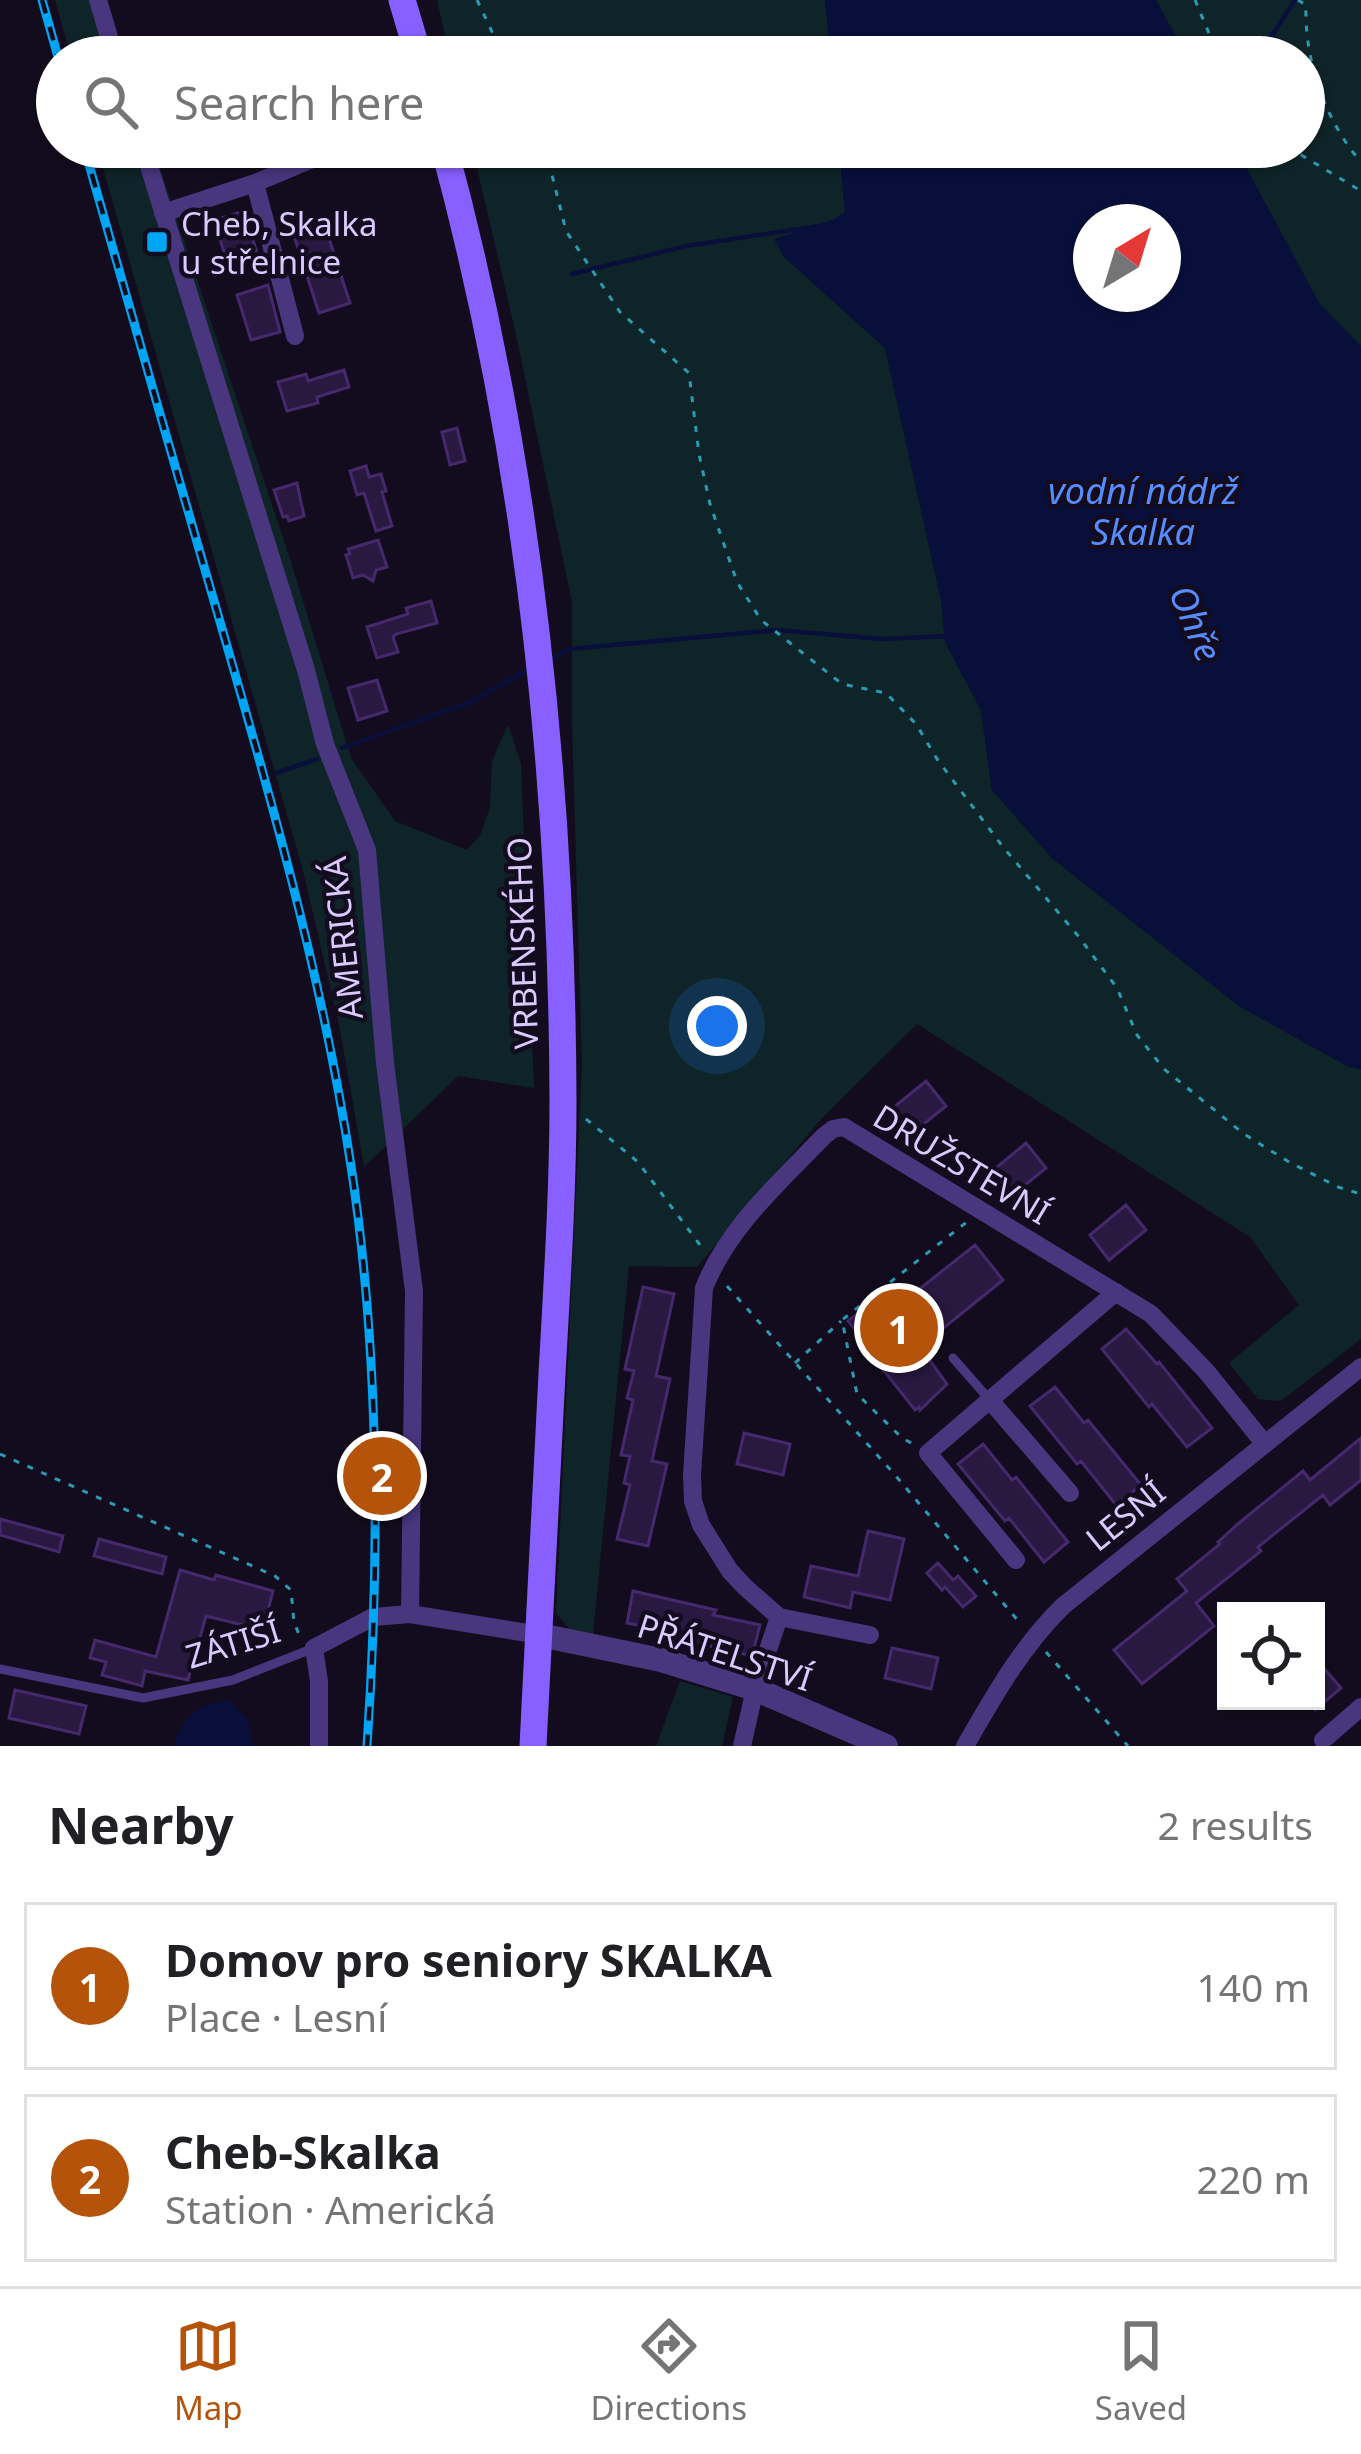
<!DOCTYPE html>
<meta charset="utf-8">
<style>
body{margin:0;font-family:"Noto Sans",sans-serif;background:#f6f6f6;color:#202124}
.controls{position:absolute;right:36px;bottom:36px;display:grid;overflow:hidden;border-radius:0px;box-shadow:0 3px 9px #0004}
.controls button{width:108px;height:108px;display:grid;place-items:center;padding:0;border:0;border-bottom:3px solid #e0e0e0;background:#fff;color:#202124;font:60px sans-serif}
.compass{position:absolute;left:1073px;top:204px;width:108px;height:108px;border-radius:50%;background:#fff;box-shadow:0 3px 9px #0004;rotate:38deg}
.you{position:absolute;left:717px;top:1026px;width:42px;height:42px;margin:-30px;border:9px solid #fff;border-radius:50%;background:#1a73e8;box-shadow:0 0 0 18px #1a73e833}
.badge{display:grid;place-items:center;width:78px;height:78px;border-radius:50%;background:#b45309;color:#fff;font-size:39px;font-weight:700}
.pin{position:absolute;translate:-50% -50%;border:6px solid #fff;box-shadow:0 3px 12px #0006}
.list{margin:0;padding:0;list-style:none}
h2{display:flex;justify-content:space-between;align-items:center;height:156px;margin:0;padding:0 48px;font-size:51px}
h2 small{font-size:39px;font-weight:400;color:#757577}
.list li{display:grid;grid-template-columns:78px 1fr auto;gap:36px;align-items:center;box-sizing:border-box;height:168px;margin:0 24px 24px;padding:0 24px;border:3px solid #e0e0e0;border-radius:0px}
.list b{display:block;font-size:45px;white-space:nowrap}
.list p{margin:0;font-size:39px;white-space:nowrap;color:#757577}
.list em{font-size:39px;font-style:normal;color:#757577}
.icon{flex:none;width:66px;height:66px;fill:none;stroke:currentColor;stroke-width:2;stroke-linecap:round;stroke-linejoin:round}
.map{position:relative;flex:none;width:1361px;height:1746px;overflow:hidden}
.search{position:absolute;background:#fff;box-shadow:0 3px 9px #0004;left:36px;right:36px;top:36px;height:132px;display:flex;align-items:center;gap:30px;box-sizing:border-box;padding:0 42px;border-radius:66px;color:#757577;font-size:45px}
.sheet{height:540px;background:#fff}
nav{display:flex;justify-content:space-around;align-items:center;box-sizing:border-box;height:168px;border-top:3px solid #e0e0e0;background:#fff;font-size:33px;color:#757577}
nav a{display:grid;justify-items:center;gap:6px}
nav .on{color:#b45309}
.map>svg:first-child{display:block}
</style>
<div class="map">
<svg width="1361" height="1746" viewBox="0 0 1361 1746">
<rect width="100%" height="100%" fill="#130c1e"/>
<path fill="#0f2428" d="M55,0H104L123,57H71Z
M437,0H825L831,57H450Z
M1156,0H1361V346L1319,303L1235,147H1304V57H1187Z
M97,147H153L292,565L351,758L395,821L467,850L481,834L490,807L492,761L508,724L521,764L534,1088L458,1076L364,1167L339,1024L303,871Z
M472,147H839L845,213L821,227L803,228L783,256L885,348L941,600L945,642L981,710L992,790L1052,858L1239,1006L1349,1067L1361,1069V1339L1281,1401L1258,1399L1229,1363L1299,1305L1250,1237L917,1024L822,1118L697,1267L629,1266L591,1654L556,1613L582,1066L572,722V602L515,330Z
M680,1681L733,1697L722,1746H656Z"/>
<path fill="#080f3b" fill-rule="evenodd" d="M825,0H1156L1187,57H831Z
M839,147H1235L1319,303L1361,346V1069L1349,1067L1239,1006L1052,858L992,790L981,710L945,642L941,600L885,348L783,256L774,239C799,230 822,227 845,213ZM1163,222V294H1091V222Z
M230,1701L248,1720L253,1746H174C183,1716 199,1702 230,1701Z"/>
<g fill="none" stroke-linecap="round" stroke-linejoin="round">
<path stroke="#080f3b" stroke-width="4.5" d="M1258,57L1295,0
M572,274L686,246L825,225
M551,659L570,649L778,630L881,639L950,636
M342,748L468,703L530,669
M276,773L317,759"/>
</g>
<path fill="#291840" stroke="#45296c" stroke-width="3" d="M244,211L258,256L228,265L214,220Z
M325,226L350,303L319,313L294,236Z
M268,285L280,332L251,340L237,295Z
M344,370L349,387L317,397L318,403L287,411L278,382L306,374L308,381Z
M457,428L465,461L450,465L442,432Z
M366,466L369,477L381,474L386,491L382,492L392,526L376,531L364,493L357,495L350,471Z
M297,483L304,516L289,521L287,516L283,517L274,490Z
M378,540L387,567L376,570L373,581L363,575L353,578L346,555L350,554L348,549Z
M431,601L437,623L396,634L393,637L398,652L377,658L367,627L408,614L406,608Z
M377,680L387,711L358,720L348,688Z
M926,1081L946,1106L909,1136L889,1111Z
M1026,1143L1046,1168L1009,1198L990,1173Z
M1126,1205L1146,1230L1109,1260L1090,1235Z
M975,1245L1003,1280L920,1347L947,1384L920,1410L919,1407L915,1410L858,1338L859,1334L848,1321L874,1301L885,1314H888Z
M643,1287L674,1294L656,1376L670,1379L652,1461L667,1464L648,1546L617,1539L630,1485L624,1483L630,1456L621,1455L633,1400L627,1398L634,1371L625,1369Z
M1126,1329L1157,1364L1159,1362L1212,1428L1187,1447L1152,1404L1149,1407L1102,1349Z
M1055,1387L1084,1423L1088,1420L1141,1485L1116,1505L1081,1461L1077,1464L1030,1406Z
M744,1433L790,1444L783,1475L737,1464Z
M1361,1438V1480L1330,1505L1323,1495L1258,1547L1261,1551L1196,1603L1214,1626L1142,1684L1114,1650L1187,1591L1177,1579L1220,1544L1218,1542L1239,1523L1303,1471L1310,1480Z
M983,1444L1012,1480L1016,1477L1068,1542L1044,1562L1009,1518L1005,1521L958,1464Z
M0,1519L63,1536L59,1552L0,1535Z
M868,1531L904,1539L890,1600L853,1592L850,1608L804,1597L811,1566L858,1576Z
M99,1539L166,1557L162,1574L94,1556Z
M938,1563L953,1580L958,1576L976,1596L963,1607L945,1587L942,1590L927,1573Z
M180,1570L214,1580L216,1575L273,1591L263,1630L206,1616L188,1680L145,1671L142,1686L102,1675L106,1662L90,1658L95,1640L156,1657Z
M633,1591L716,1610L713,1615L760,1625L752,1656L684,1640L685,1635L627,1623Z
M892,1648L938,1658L931,1689L885,1678Z
M1316,1659L1341,1688L1316,1709Z
M15,1690L86,1706L79,1734L9,1718Z"/>
<g fill="none" stroke-linecap="round" stroke-linejoin="round">
<path stroke="#2b9bb1" stroke-width="3" stroke-dasharray="6 9" stroke-linecap="butt" d="M477,0L504,57
M1195,0L1219,57
M1298,0L1306,5C1304,59 1325,121 1361,162
M543,147L549,163L566,231L620,312L689,373L699,454L710,504L737,582L761,620L842,684L886,693L916,724L937,759L1003,847L1079,937L1117,988L1137,1035L1164,1069L1244,1134L1289,1162L1338,1187L1361,1194
M1288,147L1361,191
M586,1119L638,1162L703,1249
M727,1286L895,1475L1020,1623
M795,1363L841,1321
M911,1443L901,1437L857,1394L842,1320L968,1221
M0,1454L275,1576L291,1590L294,1622L300,1637
M1046,1652L1128,1746"/>
<path stroke="#49367e" stroke-width="9" d="M953,1358L989,1399
M0,1669L143,1698L233,1680L314,1648"/>
<path stroke="#49367e" stroke-width="18" d="M98,0L115,57
M143,147L306,670L325,744L367,850L385,1063L414,1291L410,1614
M255,183L295,336
M163,213L255,183L341,147
M989,1399L1070,1493
M1016,1560L928,1453L1116,1292
M870,1635L779,1617L745,1587L730,1571L701,1525L693,1501L692,1475L704,1288C728,1227 780,1182 824,1136L833,1129L844,1127L1151,1314L1206,1371L1264,1443
M1323,1740L1361,1707
M319,1746V1681L314,1648L373,1617L410,1614L540,1635
M742,1746L755,1689L779,1617
M965,1746C994,1696 1021,1647 1063,1606L1361,1367"/>
<path stroke="#49367e" stroke-width="24" d="M540,1635L661,1660L755,1689L886,1746"/>
<path stroke="#8860ff" stroke-width="27" d="M402,0L419,57
M444,147C528,457 562,780 563,1101C563,1192 557,1283 552,1374C546,1498 540,1622 533,1746"/>
<defs>
<path id="rail" d="M42,0L58,57
M84,147C127,298 170,450 214,601C268,787 322,974 351,1166C380,1357 380,1554 367,1746"/>
</defs>
<use href="#rail" stroke="#00a5f4" stroke-width="9"/>
<use href="#rail" stroke="#130c1e" stroke-width="4.5" stroke-dasharray="14" stroke-linecap="butt"/>
</g>
<rect fill="#00a5f4" stroke="#130c1e" stroke-width="4.5" x="145" y="230" width="24" height="24" rx="6"/>
<g text-anchor="middle" dominant-baseline="central" stroke-width="9" stroke-linejoin="round" paint-order="stroke">
<g font-size="33" fill="#dbc9ff" stroke="#130c1e" text-anchor="start">
<text x="181" y="223">Cheb, Skalka<tspan x="181" dy="38">u střelnice</tspan></text>
</g>
<g font-size="33" fill="#dbc9ff" stroke="#130c1e">
<text transform="translate(342 938) rotate(-96)">AMERICKÁ</text>
<text transform="translate(522 943) rotate(-92)">VRBENSKÉHO</text>
<text transform="translate(962 1164) rotate(31)">DRUŽSTEVNÍ</text>
<text transform="translate(1125 1515) rotate(-39)">LESNÍ</text>
<text transform="translate(233 1643) rotate(-17)">ZÁTIŠÍ</text>
<text transform="translate(725 1652) rotate(18)">PŘÁTELSTVÍ</text>
</g>
<g font-size="36" font-style="italic" fill="#578cff" stroke="#130c1e">
<text x="1143" y="490">vodní nádrž<tspan x="1143" dy="41">Skalka</tspan></text>
<text transform="translate(1196 623) rotate(67)">Ohře</text>
</g>
</g>
</svg>
<div class="controls">
<button><svg class="icon" aria-label="locate" viewBox="0 0 24 24"><circle cx="12" cy="12" r="6"/><path d="M12 2v4M12 18v4M2 12h4M18 12h4"/></svg></button>
</div>
<svg class="compass" viewBox="-18 -18 36 36"><path d="M0-13l5 13h-10z" fill="#e53935"/><path d="M0 13l5-13h-10z" fill="#757577"/></svg>
<div class="you"></div>
<div class="pin badge" style="left:899px;top:1328px">1</div>
<div class="pin badge" style="left:382px;top:1476px">2</div>
<div class="search"><svg class="icon" aria-label="search" viewBox="0 0 24 24"><circle cx="10" cy="10" r="6"/><path d="M15 15l6 6"/></svg>Search here</div>
</div>
<section class="sheet">
<h2>Nearby<small>2 results</small></h2>
<ul class="list">
<li><span class="badge">1</span><div><b>Domov pro seniory SKALKA</b><p>Place · Lesní</p></div><em>140 m</em></li>
<li><span class="badge">2</span><div><b>Cheb-Skalka</b><p>Station · Americká</p></div><em>220 m</em></li>
</ul>
</section>
<nav>
<a class="on"><svg class="icon" aria-label="map" viewBox="0 0 24 24"><path d="M3 6l6-2 6 2 6-2v14l-6 2-6-2-6 2zM9 4v14M15 6v14"/></svg>Map</a>
<a><svg class="icon" aria-label="directions" viewBox="0 0 24 24"><path d="M12 3l9 9-9 9-9-9zM9 14v-3h6M13 9l2 2-2 2"/></svg>Directions</a>
<a><svg class="icon" aria-label="saved" viewBox="0 0 24 24"><path d="M7 4h10v16l-5-4-5 4z"/></svg>Saved</a>
</nav>
